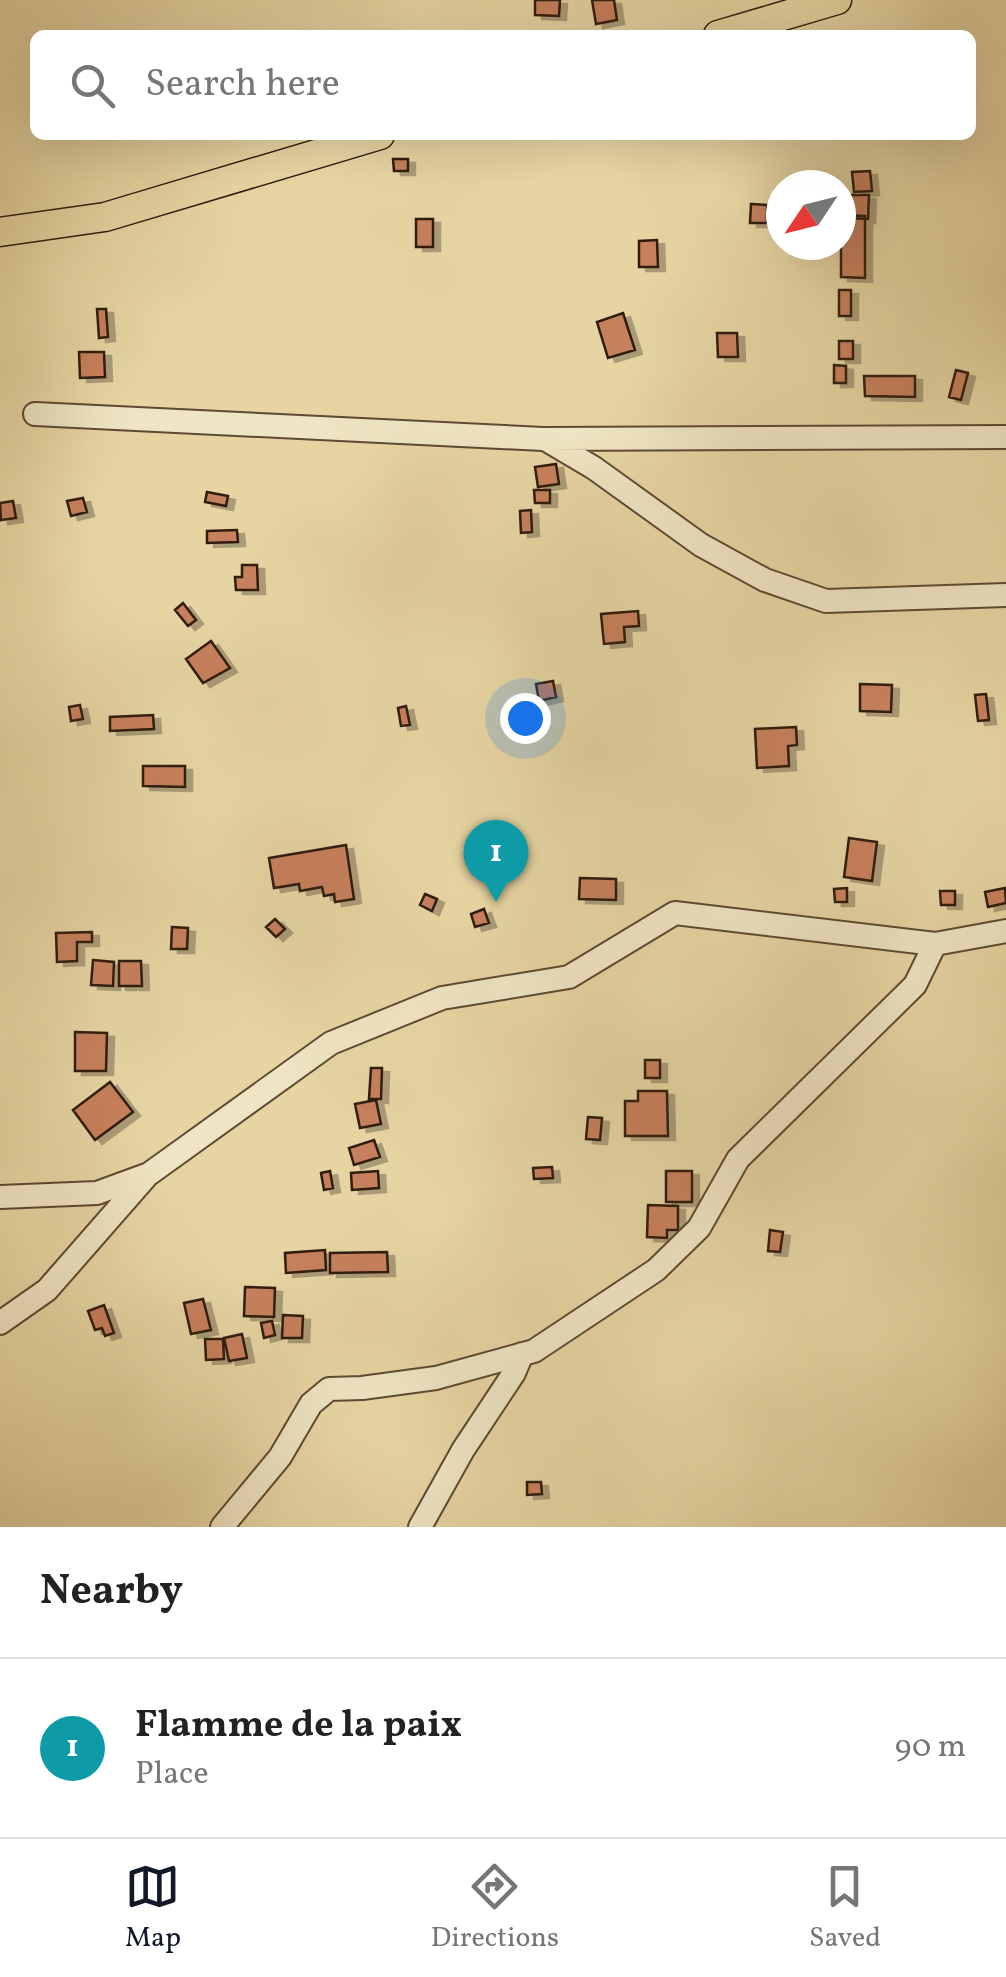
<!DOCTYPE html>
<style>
body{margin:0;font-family:Vollkorn,serif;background:#f2f2f2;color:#222}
.compass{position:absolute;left:766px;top:170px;width:90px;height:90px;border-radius:50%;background:#fff;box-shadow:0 10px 40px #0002;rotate:235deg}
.you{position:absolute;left:525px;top:718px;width:35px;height:35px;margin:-25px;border:8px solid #fff;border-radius:50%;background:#1a73e8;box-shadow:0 0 0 15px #1a73e833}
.badge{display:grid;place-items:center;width:65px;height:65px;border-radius:50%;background:#111827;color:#fff;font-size:32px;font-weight:700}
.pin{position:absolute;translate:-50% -82px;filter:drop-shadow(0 2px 5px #0008)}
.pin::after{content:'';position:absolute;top:52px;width:35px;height:30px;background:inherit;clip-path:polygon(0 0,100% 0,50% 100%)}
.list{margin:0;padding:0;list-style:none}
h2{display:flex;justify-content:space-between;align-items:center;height:130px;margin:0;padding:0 40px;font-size:42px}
h2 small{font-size:32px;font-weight:400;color:#767676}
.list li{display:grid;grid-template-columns:65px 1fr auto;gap:30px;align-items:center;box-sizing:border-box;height:180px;padding:0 40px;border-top:2px solid #e0e0e0}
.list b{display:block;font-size:38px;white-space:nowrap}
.list p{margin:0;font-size:32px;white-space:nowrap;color:#767676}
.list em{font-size:32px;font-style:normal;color:#767676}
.icon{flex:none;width:55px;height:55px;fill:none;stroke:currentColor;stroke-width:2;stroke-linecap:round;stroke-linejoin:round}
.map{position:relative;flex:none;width:1006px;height:1527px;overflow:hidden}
.search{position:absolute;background:#fff;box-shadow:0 10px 40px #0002;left:30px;right:30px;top:30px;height:110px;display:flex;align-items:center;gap:25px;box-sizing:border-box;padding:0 35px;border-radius:15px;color:#767676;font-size:38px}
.sheet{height:310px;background:#fff}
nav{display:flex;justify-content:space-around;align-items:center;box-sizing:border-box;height:140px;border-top:2px solid #e0e0e0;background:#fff;font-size:28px;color:#767676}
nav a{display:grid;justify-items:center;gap:5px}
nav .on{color:#111827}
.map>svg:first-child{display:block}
</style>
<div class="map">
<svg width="1006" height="1527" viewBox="0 0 1006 1527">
<defs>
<filter id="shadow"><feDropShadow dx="7" dy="4" stdDeviation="0" flood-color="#0004"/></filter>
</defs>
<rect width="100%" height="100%" fill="#e6d5a3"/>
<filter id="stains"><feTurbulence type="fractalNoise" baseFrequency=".002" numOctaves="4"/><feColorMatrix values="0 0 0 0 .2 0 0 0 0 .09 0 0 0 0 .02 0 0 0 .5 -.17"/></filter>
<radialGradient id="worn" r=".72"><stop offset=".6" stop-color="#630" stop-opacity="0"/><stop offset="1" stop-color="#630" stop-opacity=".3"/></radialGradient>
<path fill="#c7805d" stroke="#2e1b0d" stroke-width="2.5" filter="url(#shadow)" d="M535,0H560L559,16L535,15Z
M592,0H614L617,20L596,24Z
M393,159H408V171H394Z
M870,171L872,191L854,192L852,172Z
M850,195H869L868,219L849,218Z
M751,204L767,205V223H750Z
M841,215L865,216V278L841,277Z
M416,219H433V247H416Z
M657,240L658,267H639V241Z
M839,290H851V316H839Z
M97,309H106L108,337L99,338Z
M623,313L635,350L608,358L597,322Z
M717,333H737L738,357H718Z
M839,341H853V359H839Z
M79,352H104L105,377L80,378Z
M834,365L846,366V383H834Z
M956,370L968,373L961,400L949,397Z
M864,376H915V397L865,396Z
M556,464L559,484L538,487L535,467Z
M534,490H550V503H535Z
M207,492L228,496L226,506L205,502Z
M83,498L87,512L71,516L67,501Z
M13,501L16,518L1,520L0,503Z
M531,510L532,532L521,533L520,511Z
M237,530L238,542L207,543V531Z
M242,565H257L258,590H236L235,577H242Z
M183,603L196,620L188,626L175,610Z
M638,611L639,626L624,627L625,642L604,644L601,614Z
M211,641L230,668L203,683L186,659Z
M553,681L556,697L539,701L536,684Z
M860,684L892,685L891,712L860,711Z
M986,694L989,720L978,721L975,695Z
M80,705L83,719L71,721L69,707Z
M406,706L410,725L401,726L398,708Z
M153,715L154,729L110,731V717Z
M796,727L797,745L788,746L789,766L757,768L755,729Z
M143,766H185V787L143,786Z
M849,838L877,842L872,881L844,877Z
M346,845L354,899L335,902L334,894L324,896L322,887L300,891L299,884L274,888L269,858Z
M580,878L616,879V900L579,899Z
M847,888V902H835L834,889Z
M1005,888L1006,903L988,907L985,892Z
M940,891H955V905H941Z
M425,894L437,899L432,911L420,905Z
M484,909L489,923L475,927L471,914Z
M275,919L285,929L276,937L266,927Z
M172,927L188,928L187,949H171Z
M92,932V942H77V961L57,962L56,933Z
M93,960L114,962L113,986L91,985Z
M119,961H141L142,986H119Z
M75,1032L107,1033L106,1071H75Z
M645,1060H660V1078H645Z
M371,1068H382L381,1099H369Z
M110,1082L133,1112L95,1140L73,1110Z
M638,1091H667L668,1136H625V1101H638Z
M376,1100L381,1124L360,1128L355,1104Z
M588,1117L602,1118L600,1140L586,1139Z
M374,1140L380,1157L354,1165L349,1148Z
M552,1167L553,1178L534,1179L533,1168Z
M330,1171L333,1188L324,1190L321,1173Z
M378,1171L379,1188L352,1190L351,1173Z
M666,1171H692V1202H666Z
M648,1205L678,1206V1230H667V1238L647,1237Z
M770,1230L783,1232L780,1252L768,1251Z
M325,1250L326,1270L286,1273L285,1253Z
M387,1252L388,1272L330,1273V1253Z
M245,1287L275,1288L274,1317L244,1316Z
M203,1299L211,1330L191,1334L184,1303Z
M104,1305L114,1333L105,1336L102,1328L95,1330L88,1311Z
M283,1315L303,1316L302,1338H282Z
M272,1321L275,1335L264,1338L261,1323Z
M242,1334L247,1358L229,1361L224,1338Z
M205,1339H223L224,1359L206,1360Z
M527,1482H541L542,1494L527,1495Z"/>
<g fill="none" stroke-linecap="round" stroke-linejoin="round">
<defs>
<path id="minor" d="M35,414L543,439L1006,437
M545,439L594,468L701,545L765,580L826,601L1006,595
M0,1197L97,1193L149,1174L331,1043L442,998L569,977L675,913L935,944L1006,931
M0,1323L47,1290L145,1178
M222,1527L280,1457L311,1404L329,1389L362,1388L436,1378L534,1351L656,1270L699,1228L738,1159L915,985L935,944
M420,1527L463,1450L514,1373L522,1354"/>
<path id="major" d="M718,35L837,0
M0,232L105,217L380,135"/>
</defs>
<use href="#minor" stroke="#5c4a32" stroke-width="26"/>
<use href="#major" stroke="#2e1b0d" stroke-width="31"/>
<use href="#minor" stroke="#efe4c3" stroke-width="22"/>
<use href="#major" stroke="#e6d5a3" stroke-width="28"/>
</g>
<rect width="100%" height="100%" filter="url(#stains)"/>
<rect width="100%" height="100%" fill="url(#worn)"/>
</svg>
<svg class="compass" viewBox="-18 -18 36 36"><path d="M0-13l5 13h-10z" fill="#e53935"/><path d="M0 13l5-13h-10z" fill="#767676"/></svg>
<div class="you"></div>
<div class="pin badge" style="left:496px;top:902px;background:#0f9aa8">1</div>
<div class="search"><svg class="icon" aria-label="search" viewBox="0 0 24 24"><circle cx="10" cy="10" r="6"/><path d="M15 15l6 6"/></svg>Search here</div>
</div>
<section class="sheet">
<h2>Nearby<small></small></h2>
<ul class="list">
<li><span class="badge" style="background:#0f9aa8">1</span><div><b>Flamme de la paix</b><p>Place</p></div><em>90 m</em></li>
</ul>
</section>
<nav>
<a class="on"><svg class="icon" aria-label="map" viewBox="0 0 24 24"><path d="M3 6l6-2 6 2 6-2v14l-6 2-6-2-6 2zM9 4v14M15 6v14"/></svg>Map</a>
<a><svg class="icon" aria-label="directions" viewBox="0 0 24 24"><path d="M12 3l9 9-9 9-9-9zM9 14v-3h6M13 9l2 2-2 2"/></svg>Directions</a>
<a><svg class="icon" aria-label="saved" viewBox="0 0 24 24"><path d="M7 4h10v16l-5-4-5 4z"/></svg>Saved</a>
</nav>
